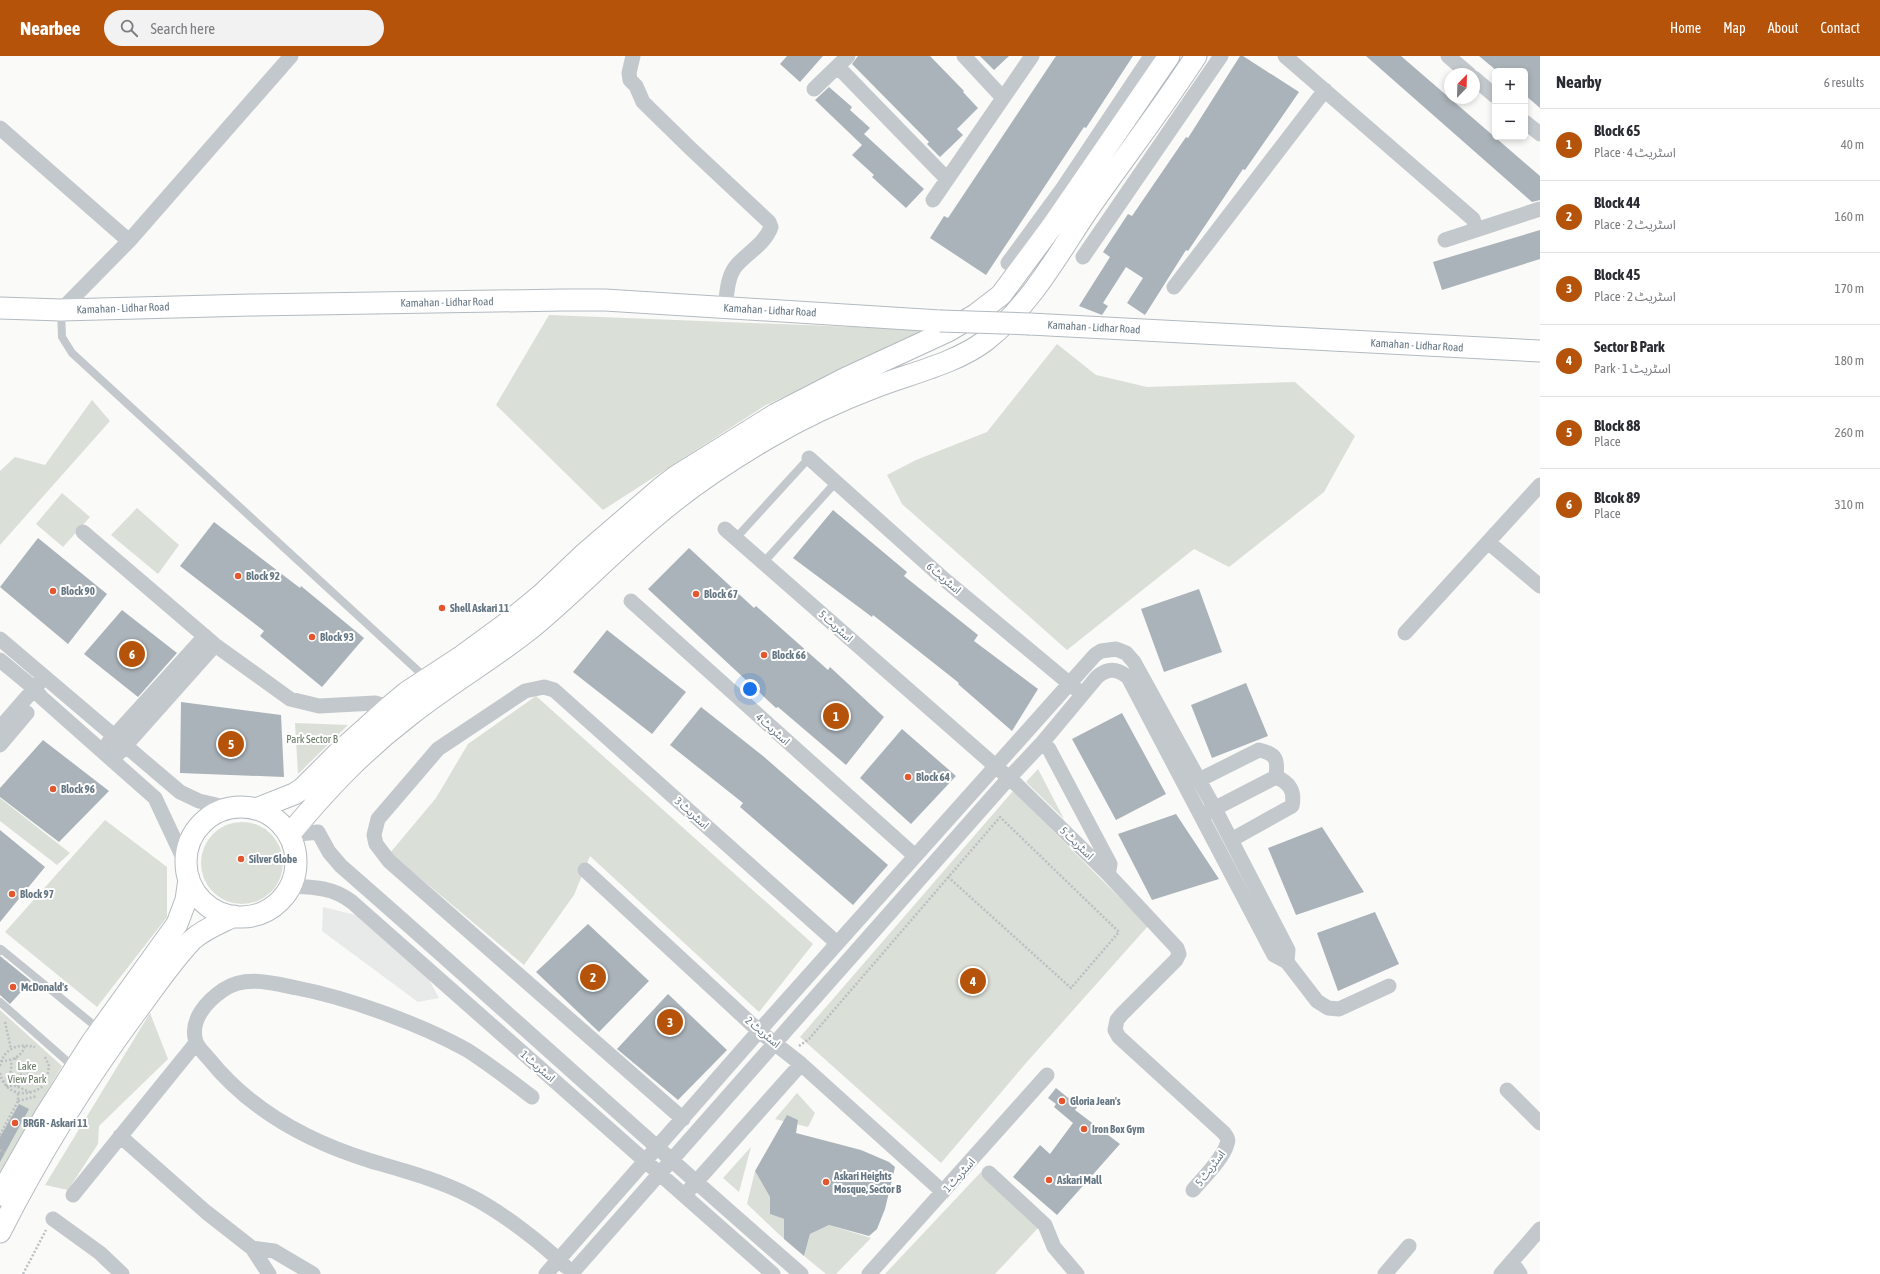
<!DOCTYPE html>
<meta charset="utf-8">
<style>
body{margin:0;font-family:"Asap Condensed","Noto Sans Arabic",sans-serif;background:#f2f2f3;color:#2b2b33}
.controls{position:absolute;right:12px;top:12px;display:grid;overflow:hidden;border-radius:6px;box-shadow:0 2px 6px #0003}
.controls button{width:36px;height:36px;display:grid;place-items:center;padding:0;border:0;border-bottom:1px solid #e1e1e2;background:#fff;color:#2b2b33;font:20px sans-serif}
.compass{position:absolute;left:1444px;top:12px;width:36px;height:36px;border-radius:50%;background:#fff;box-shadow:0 2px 6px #0003;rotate:23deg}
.you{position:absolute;left:750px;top:633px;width:14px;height:14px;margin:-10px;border:3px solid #fff;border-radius:50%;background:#1a73e8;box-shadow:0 0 0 6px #1a73e833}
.badge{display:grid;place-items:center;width:26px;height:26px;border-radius:50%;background:#b45309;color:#fff;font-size:13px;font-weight:700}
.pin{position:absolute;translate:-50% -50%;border:2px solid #fff;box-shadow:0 1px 4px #0006}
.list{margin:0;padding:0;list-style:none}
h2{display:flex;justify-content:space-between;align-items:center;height:52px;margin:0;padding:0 16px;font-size:17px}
h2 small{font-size:13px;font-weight:400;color:#7c7c81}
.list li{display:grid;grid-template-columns:26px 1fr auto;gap:12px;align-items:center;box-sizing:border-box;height:72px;padding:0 16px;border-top:1px solid #e1e1e2}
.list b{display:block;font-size:15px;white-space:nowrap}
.list p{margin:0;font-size:13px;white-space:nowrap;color:#7c7c81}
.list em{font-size:13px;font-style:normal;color:#7c7c81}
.icon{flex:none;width:22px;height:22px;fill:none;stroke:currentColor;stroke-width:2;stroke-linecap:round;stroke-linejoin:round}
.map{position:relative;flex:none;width:1540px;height:1218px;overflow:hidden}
header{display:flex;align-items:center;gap:24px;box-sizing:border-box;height:56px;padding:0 20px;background:#b45309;color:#fff}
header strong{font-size:19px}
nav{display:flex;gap:22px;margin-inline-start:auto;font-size:14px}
.search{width:280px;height:36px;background:#f2f2f3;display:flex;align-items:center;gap:10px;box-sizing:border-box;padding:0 14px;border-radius:22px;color:#7c7c81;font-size:15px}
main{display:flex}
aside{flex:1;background:#fff}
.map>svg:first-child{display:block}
</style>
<header>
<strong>Nearbee</strong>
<div class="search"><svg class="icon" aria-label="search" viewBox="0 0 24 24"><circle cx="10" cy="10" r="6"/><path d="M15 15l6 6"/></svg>Search here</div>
<nav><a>Home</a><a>Map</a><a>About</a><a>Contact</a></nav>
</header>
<main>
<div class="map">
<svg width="1540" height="1218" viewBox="0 0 1540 1218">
<rect width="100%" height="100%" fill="#fafaf8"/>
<path fill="#e8e9e9" d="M323,851L360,860L427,920L439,942L418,946L322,875Z"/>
<path fill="#dadfd7" d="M549,259L932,274L766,349L603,454L496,349Z
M1057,288L1096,319L1147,331L1295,326L1355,380L1324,436L1229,511L1194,493L1067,594L902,448L887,419L916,404L987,376Z
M92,344L110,365L0,489V415L15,401L45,409Z
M62,437L90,461L63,491L36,468Z
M137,452L179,489L158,518L111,479Z
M536,640L813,888L759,956L590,800L574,839L524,909L390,797L436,742L468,688Z
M295,667L348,669L298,718Z
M1038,713L1064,763L1026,726Z
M1013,735L1148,870L1026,1007L941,1107L800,981Z
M0,742L70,797L57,809L0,765Z
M105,764L167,811V861L97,951L5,876Z
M201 807a41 41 0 1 1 82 0a41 41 0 1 1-82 0Z
M0,954L62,1010L0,1116Z
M150,957L168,1003L99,1070L98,1088L68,1134L45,1129Z
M797,1037L815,1057L808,1071L775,1063Z
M751,1091L739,1136L723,1122Z
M755,1115L770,1141V1158L784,1163V1183L747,1148Z
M981,1116L1039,1171L995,1218H885Z
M829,1169L871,1182L836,1218H826L804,1200L810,1178Z"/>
<path fill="#aab3b9" d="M787,0H823L800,26L780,8Z
M858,0H930L964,35L963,36L978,52L957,73L963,79L940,101L927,88L929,86L852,8Z
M980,0H1009L994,14Z
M1056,0H1133L1086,72L1084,71L986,219L930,182L944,160L948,162Z
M1240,0H1243L1299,36L1245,114L1243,113L1188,195L1186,194L1145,259L1127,247L1143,222L1126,211L1103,247L1108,250L1102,259L1079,250L1110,201L1103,196L1128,158L1132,160L1186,81L1188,82Z
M1366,0H1401L1540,120V144L1532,146Z
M1479,0H1540V52L1525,39V15H1497Z
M829,31L852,51L850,54L870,72L864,78L924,133L906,152L872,121L874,119L852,99L862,89L815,44Z
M1540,174V203L1442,234L1433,206Z
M833,454L907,516L904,520L978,579L974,585L1038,633L1012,675L958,628L959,627L873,559L872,561L793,502Z
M214,466L300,532L301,530L364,582L322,631L260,580L264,575L180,510Z
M38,482L107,538L68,588L0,531Z
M689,492L754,552L756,550L828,614L830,611L884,661L846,709L778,651L776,652L648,533Z
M1199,533L1222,596L1164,616L1141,553Z
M122,554L177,597L138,641L84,598Z
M607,574L686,636L652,678L573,616Z
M1246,627L1268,680L1212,702L1191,649Z
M181,646L281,659L284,721L180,717Z
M701,651L763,700L888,809L853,849L740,751L743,747L670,689Z
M1122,657L1166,738L1116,764L1072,683Z
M902,673L956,720L911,768L860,722Z
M43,684L109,735L59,786L0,741V732Z
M1176,758L1219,823L1152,844L1118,778Z
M1322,771L1364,836L1296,859L1268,792Z
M0,774L45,811L0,866Z
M1375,856L1399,908L1338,935L1317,877Z
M588,868L649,925L599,976L536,916Z
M0,900L31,925L10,948L0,939Z
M668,938L727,994L678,1044L617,993Z
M1056,1032L1078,1050L1075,1054L1120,1088L1057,1159L1013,1121L1040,1089L1050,1098L1073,1067L1054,1051L1056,1048L1048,1042Z
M19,1048L29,1053L0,1106V1081Z
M787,1059L798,1064L796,1077L861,1094L889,1106L895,1111L885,1153L877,1173L869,1180L829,1169L810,1178L804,1200L784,1183V1163L770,1158V1141L755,1115Z"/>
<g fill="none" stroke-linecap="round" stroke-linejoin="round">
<defs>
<path id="secondary" d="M0,252L61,254L251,249L563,244H605L940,265
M1030,268L1540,295
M186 806a55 55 0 1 1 110 0a55 55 0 1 1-110 0Z
M256,753L294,738L302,733L338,697L389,651L407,636L462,600L507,567L542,538L583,499L662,431L675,421L776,358L844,323L948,275L975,259L1001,239L1053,169L1169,0
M289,779C327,733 363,695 410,659C449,628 491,604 530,573C574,537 613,495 657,459C691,430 729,405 768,382C802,362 841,344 878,330C912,317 956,307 985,285C1029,251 1057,200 1087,155C1123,103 1162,53 1196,0
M0,1139L45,1060L92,986L177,868L186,844L189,823
M0,1176C39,1099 85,1025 136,956C154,932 171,906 192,884C204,873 220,867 234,860"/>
</defs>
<use href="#secondary" stroke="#b3babf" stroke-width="23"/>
<path stroke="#bbbfc2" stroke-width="2.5" stroke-dasharray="2 2" stroke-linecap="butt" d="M5,966L11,993
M799,990L809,983L1000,761L1119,876L1071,932L947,820
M45,1001L49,1010L47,1023
M15,1002L22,1010H27L30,1014L28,1018L24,1020L20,1018L19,1013L22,1010
M1,1005C12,1005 23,1000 25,989
M0,1010C4,992 18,987 35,991
M30,1014L38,1013
M0,1017C4,1039 29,1043 44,1029
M10,1019L16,1030
M3,1026C11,1020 12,1013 11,1004
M6,1030H16L32,1037
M18,1031L24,1020
M18,1045L37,1040
M0,1079L18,1045V1037
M0,1094L6,1097
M23,1218L46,1174"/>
<path stroke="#c3c8cc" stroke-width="8" d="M61,255L62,281L72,297L427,623
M736,482L809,402
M764,506L836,426
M0,895L1,893L100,974
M0,946L76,1013"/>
<path stroke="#c3c8cc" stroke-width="15" d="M633,0L629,17L630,24L636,30L643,46L690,92L769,166L771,171C765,188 747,197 736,210C727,221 727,238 725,252
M964,0L1003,42
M1285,0L1473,163L1476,173
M1448,0L1469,18
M838,11L947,123
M1474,22L1495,40
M814,33L848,0
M1525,66L1540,78
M0,72L129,185L61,254
M933,144L1032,0
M1445,184L1540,153
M129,185L291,0
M1083,201L1221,0
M1008,207L1063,132L1151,0
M1174,231L1325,34
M809,402L945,524L1076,633
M725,473L1017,729L1107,817L1177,892L1179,898L1176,904L1122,958L1117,964L1115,974L1119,981L1224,1077C1227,1081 1229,1084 1227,1088C1223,1103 1203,1122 1193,1134
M83,476L215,589L290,643L319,650L375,647L389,651
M1488,486L1540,530
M631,545L915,800
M1405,577L1540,429
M0,583L180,736L199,745L229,752
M0,604L35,633L41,641L155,742L186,808
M0,672L40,626
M108,687L205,580
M1042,687L1049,693L1110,808L1109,814L1107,817
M0,689L27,657
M118,698L215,589
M1199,724L1259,694C1277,698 1278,704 1276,721
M1206,757L1276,721
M289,779L318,776L329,796L341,810C496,945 646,1084 801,1218
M1231,784L1292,750C1295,735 1290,727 1276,721
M585,814L759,975L801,1008L943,1136
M290,830C313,831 333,831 352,846L773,1218
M1507,1034L1540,1067
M532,1041C511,1025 489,1008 467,994C420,968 349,942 297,932C272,927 245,919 223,934C207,945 189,964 196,986C198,992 205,998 209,1003C250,1054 309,1086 371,1105C405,1115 439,1124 470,1140C500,1155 542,1187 565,1210
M683,1063L389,805L376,788L374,779L378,763L438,693L525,635L544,631L554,634L837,887
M120,1080L206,1156L252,1192L269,1218
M989,1117L1045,1169L1054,1191L1077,1218
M689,1134L801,1008
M73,1139L196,987
M53,1163L100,1197L122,1218
M252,1192L274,1195L313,1218
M1512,1206L1520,1218
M546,1218L759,975L1095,599L1101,595L1116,593L1126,597L1134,606L1215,753L1288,894L1287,906
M571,1218L1009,722L1042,687L1097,621C1108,612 1116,612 1128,621L1274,899L1287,906L1317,945L1328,952L1339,953L1389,930
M869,1218L1047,1019
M1385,1218L1409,1190
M1501,1218L1540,1173"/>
<use href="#secondary" stroke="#fff" stroke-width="21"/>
<defs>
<path id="secondary-bridge" d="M940,265L1030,268"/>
</defs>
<use href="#secondary-bridge" stroke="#b3babf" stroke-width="23" stroke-linecap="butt"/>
<use href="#secondary-bridge" stroke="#fff" stroke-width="21"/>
</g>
<g fill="#e4572e" stroke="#fff" stroke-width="1.5">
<circle cx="238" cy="520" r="4"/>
<circle cx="53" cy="535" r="4"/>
<circle cx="696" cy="538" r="4"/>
<circle cx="442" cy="552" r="4"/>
<circle cx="312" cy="581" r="4"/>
<circle cx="764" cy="599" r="4"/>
<circle cx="908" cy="721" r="4"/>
<circle cx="53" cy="733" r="4"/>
<circle cx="241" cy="803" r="4"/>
<circle cx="12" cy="838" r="4"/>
<circle cx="13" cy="931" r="4"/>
<circle cx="1062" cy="1045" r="4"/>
<circle cx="15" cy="1067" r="4"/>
<circle cx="1084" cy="1073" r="4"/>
<circle cx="1049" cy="1124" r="4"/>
<circle cx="826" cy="1126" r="4"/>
</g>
<g text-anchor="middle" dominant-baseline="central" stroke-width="4" stroke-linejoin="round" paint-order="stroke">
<g font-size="11" fill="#657683" stroke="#fff">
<text transform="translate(447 246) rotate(-1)">Kamahan - Lidhar Road</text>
<text transform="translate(123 252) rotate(-2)">Kamahan - Lidhar Road</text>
<text transform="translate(770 254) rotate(3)">Kamahan - Lidhar Road</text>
<text transform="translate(1094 271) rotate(3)">Kamahan - Lidhar Road</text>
<text transform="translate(1417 289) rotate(3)">Kamahan - Lidhar Road</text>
<text transform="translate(944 522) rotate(41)">اسٹریٹ 6</text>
<text transform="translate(836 570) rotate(42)">اسٹریٹ 5</text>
<text transform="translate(773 673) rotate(42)">اسٹریٹ 4</text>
<text transform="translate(692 757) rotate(42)">اسٹریٹ 3</text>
<text transform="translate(1077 787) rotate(44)">اسٹریٹ 5</text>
<text transform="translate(763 976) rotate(40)">اسٹریٹ 2</text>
<text transform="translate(538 1010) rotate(41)">اسٹریٹ 1</text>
<text transform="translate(1210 1112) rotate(-53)">اسٹریٹ 5</text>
<text transform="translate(959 1119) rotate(-48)">اسٹریٹ 1</text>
</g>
<g font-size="11" font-weight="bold" fill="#657683" stroke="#fff" text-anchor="start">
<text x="246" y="520">Block 92</text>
<text x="61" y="535">Block 90</text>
<text x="704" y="538">Block 67</text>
<text x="450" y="552">Shell Askari 11</text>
<text x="320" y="581">Block 93</text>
<text x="772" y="599">Block 66</text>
<text x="916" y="721">Block 64</text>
<text x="61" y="733">Block 96</text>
<text x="249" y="803">Silver Globe</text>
<text x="20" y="838">Block 97</text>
<text x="21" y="931">McDonald's</text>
<text x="1070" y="1045">Gloria Jean's</text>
<text x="23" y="1067">BRGR - Askari 11</text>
<text x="1092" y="1073">Iron Box Gym</text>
<text x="834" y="1120">Askari Heights<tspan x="834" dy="13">Mosque, Sector B</tspan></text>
<text x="1057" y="1124">Askari Mall</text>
</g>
<g font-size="11" fill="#687a64" stroke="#fff">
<text x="312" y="683">Park Sector B</text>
<text x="27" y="1010">Lake<tspan x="27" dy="13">View Park</tspan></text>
</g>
</g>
</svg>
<div class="controls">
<button>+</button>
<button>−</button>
</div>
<svg class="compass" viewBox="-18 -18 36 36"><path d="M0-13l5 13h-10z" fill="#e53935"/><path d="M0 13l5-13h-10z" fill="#7c7c81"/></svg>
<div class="you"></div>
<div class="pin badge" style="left:836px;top:660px">1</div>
<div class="pin badge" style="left:593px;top:921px">2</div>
<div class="pin badge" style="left:670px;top:966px">3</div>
<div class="pin badge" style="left:973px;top:925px">4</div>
<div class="pin badge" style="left:231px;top:688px">5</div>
<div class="pin badge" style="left:132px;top:598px">6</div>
</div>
<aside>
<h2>Nearby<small>6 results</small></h2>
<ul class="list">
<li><span class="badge">1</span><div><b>Block 65</b><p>Place · اسٹریٹ 4</p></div><em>40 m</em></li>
<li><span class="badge">2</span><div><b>Block 44</b><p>Place · اسٹریٹ 2</p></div><em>160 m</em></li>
<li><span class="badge">3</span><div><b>Block 45</b><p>Place · اسٹریٹ 2</p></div><em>170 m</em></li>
<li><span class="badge">4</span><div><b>Sector B Park</b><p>Park · اسٹریٹ 1</p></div><em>180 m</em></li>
<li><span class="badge">5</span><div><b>Block 88</b><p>Place</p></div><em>260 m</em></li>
<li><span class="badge">6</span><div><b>Blcok 89</b><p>Place</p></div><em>310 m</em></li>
</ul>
</aside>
</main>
